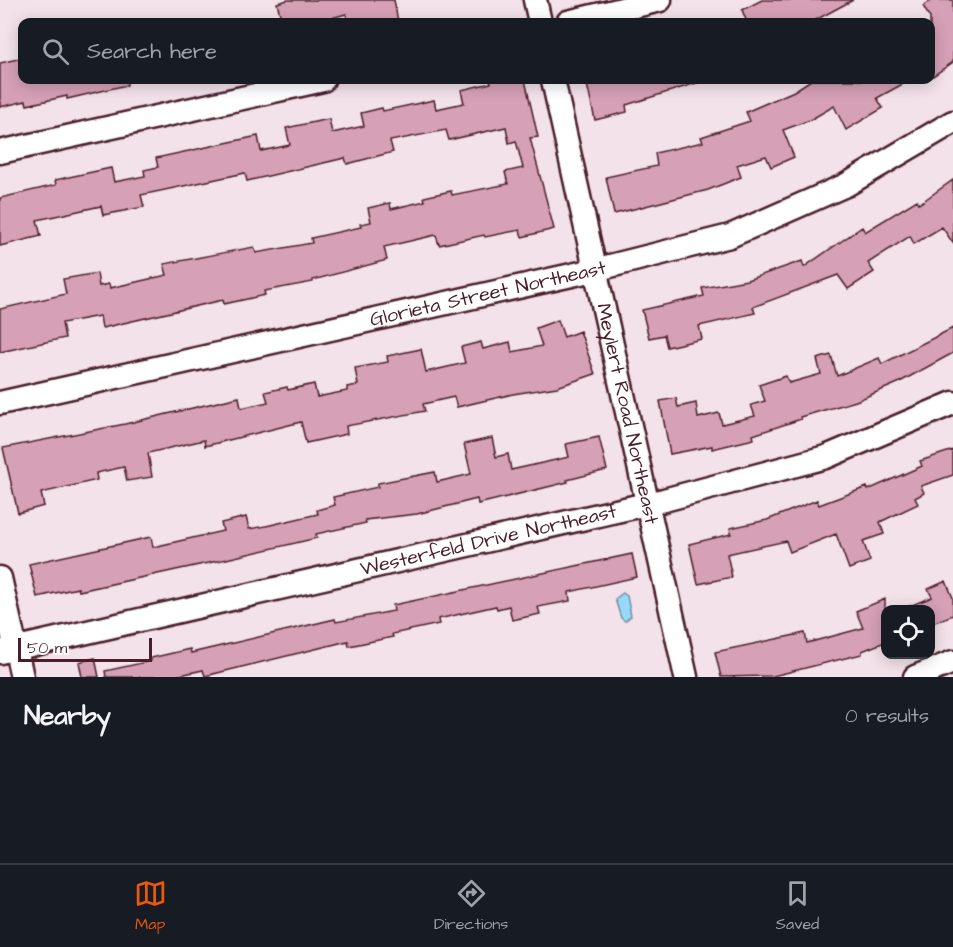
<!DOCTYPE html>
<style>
body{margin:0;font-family:"Architects Daughter",sans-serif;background:#20242c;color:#f1f3f6}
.controls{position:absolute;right:18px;bottom:18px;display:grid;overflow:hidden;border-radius:12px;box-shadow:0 3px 15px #0003}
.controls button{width:54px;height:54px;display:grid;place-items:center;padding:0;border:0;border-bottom:2px solid #363941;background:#171b24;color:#f1f3f6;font:30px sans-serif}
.scale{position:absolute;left:18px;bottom:15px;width:134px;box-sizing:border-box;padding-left:6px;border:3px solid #4a1f2b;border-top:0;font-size:16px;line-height:21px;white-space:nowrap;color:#4a1f2b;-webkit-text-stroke:4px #fff;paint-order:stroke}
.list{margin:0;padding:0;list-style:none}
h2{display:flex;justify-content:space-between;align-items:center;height:78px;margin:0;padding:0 24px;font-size:26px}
h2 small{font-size:20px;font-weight:400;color:#9ea1a6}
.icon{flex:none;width:33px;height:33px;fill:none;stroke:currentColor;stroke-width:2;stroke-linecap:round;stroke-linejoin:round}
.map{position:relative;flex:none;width:953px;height:677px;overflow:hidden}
.search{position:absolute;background:#171b24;box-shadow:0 3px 15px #0003;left:18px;right:18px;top:18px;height:66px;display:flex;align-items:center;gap:15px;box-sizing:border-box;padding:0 21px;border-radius:12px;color:#9ea1a6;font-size:22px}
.sheet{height:186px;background:#171b24}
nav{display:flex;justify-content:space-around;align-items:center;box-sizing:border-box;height:84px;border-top:2px solid #363941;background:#171b24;font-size:16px;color:#9ea1a6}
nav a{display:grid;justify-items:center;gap:3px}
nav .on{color:#ea580c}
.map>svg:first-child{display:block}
</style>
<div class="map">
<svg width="953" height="677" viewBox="0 0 953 677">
<rect width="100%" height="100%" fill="#f3e2e9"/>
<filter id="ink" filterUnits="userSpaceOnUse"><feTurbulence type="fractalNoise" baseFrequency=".0167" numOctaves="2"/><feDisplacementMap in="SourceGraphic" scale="12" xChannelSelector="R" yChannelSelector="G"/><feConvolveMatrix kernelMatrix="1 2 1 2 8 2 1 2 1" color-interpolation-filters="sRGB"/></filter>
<g filter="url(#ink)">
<path fill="#97d9f9" stroke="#788fa7" stroke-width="1.5" d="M623,593L627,596L631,616L625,621L621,618L615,599Z"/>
<path fill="#d6a0b6" stroke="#4a1f2b" stroke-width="1.5" d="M288,0H394L398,22H348L346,14L317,22H282L277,3Z
M762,0H853L812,22H747L742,10Z
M932,0H953V62L930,78V18L923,6Z
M22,58V80H127V85L67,99V96L27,105L26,101L0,107V63Z
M490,80H525L538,137L530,138L554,229L522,237L520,230L485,237L484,235L439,245L436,235L384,247L387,260L313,280V282L264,291L265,295L224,304L223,300L102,328L100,316L62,323L65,338L0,352V309L66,294L63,279L97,273L99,286L109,284L110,288L167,275L164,264L254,247L256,253L312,243L311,238L361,227L360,224L371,222L368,208L390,203L391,209L425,201L424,197L451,191L452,195L508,184L505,172L523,168L516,141L509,143L506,127L449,140L446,130L390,141L393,152L347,164L345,158L247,181L245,173L141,195L144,207L103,215L101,206L37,220L41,236L0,246V198L56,185L55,180L111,168L114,182L145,176L144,170L158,167L156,158L258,136L261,151L290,145L286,128L329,119L332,133L364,126L361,113L382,108L383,111L434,100L436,109L464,103L461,90L491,83Z
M586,80H697V83L626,105L627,112L595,120Z
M811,80H910L877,98L883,108L846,130L834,106L810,120L783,130L794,157L771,167L766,156L737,165L741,177L708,190L614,214L606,177L657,166L655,153L703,142L701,137L750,121L746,112L794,91Z
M953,180V243L942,227L914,244L910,236L868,263L874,272L848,289L838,275L753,307L755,313L699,326L702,339L667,347L664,335L649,338L642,310L704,296L702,288L747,280L802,261L804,267L862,227L865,232L917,200L919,204Z
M558,320L564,337L580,331L595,374L557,387L513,394L457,407L454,397L423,404L425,411L346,426L347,434L306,443L301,422L205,446L204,440L148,453L152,477L127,481L124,467L96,473L97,480L41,493L44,506L18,513L3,448L125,424L239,397L241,408L268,402L265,392L287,387L288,390L314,384L317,397L347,391V387L358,385L355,368L388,362L387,356L421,349L426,372L465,363L461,347L481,342L483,349L510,342L512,352L542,346L536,328Z
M953,328V353L898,383L856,401L800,417L801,419L753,435L754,439L712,449V446L670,454L660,401L676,398L678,407L696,403L698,418L719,413L722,424L755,416L751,405L765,401L759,385L786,376L789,383L821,374L817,359L831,355L837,376L879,358L882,364Z
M599,437L607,470L567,480L568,482L478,504L477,499L417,514L365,520L366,523L316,534L317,538L222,560L79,591L78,588L37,597L29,564L151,537L153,547L223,531L221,523L246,517L249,529L266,526L318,514L317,510L335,505L333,497L378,487V483L435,472L437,482L471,474L464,444L492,438L496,457L508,454L511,470L569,457L566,444Z
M953,450V475L921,486L924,493L915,498L918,504L880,522L884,534L863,541L870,561L849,569L836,534L790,552L786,541L727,554L732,577L698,584L689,544L731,534L730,528L767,520L817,500L819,505L867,487L868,490L922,466L920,461Z
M632,554L637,577L569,592L570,601L538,607L540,614L512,620L509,606L497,609L496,606L438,619L439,624L392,634L393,637L349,646L348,641L205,676L203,670L171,677H106L105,671L151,661V658L190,649L191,653L335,619L336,622L394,611L393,605Z
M946,581L953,598V615L930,624V609H902L932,597L928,589Z
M885,599V642L862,651V654L773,676L721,677L715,652L805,633L807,643L863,628L856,611Z
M95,658L99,677H82L79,662Z"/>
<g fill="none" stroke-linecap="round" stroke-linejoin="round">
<defs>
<g id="minor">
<path d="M535,0L540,22"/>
<path d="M568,22L660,0"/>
<path id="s1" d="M553,80L686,677"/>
<path d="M0,152L323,80"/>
<path id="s2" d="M0,403L594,270L730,236L846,185L953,122"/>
<path d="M0,578L22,677"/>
<path id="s3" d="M0,652L664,500L826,457L953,403"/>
<path d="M915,677L953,662"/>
</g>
</defs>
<use href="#minor" stroke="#4a1f2b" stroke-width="27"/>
<use href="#minor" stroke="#fff" stroke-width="22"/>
</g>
</g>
<g text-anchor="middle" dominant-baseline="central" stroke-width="4.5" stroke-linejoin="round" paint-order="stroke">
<g font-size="20" fill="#4a1f2b" stroke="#fff">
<text stroke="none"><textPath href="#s2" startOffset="500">Glorieta Street Northeast</textPath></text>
<text stroke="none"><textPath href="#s1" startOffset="342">Meylert Road Northeast</textPath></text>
<text stroke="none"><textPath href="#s3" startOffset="501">Westerfeld Drive Northeast</textPath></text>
</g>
</g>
</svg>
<div class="controls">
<button><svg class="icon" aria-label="locate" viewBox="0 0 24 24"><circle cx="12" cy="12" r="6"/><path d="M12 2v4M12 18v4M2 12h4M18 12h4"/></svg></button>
</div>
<div class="scale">50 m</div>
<div class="search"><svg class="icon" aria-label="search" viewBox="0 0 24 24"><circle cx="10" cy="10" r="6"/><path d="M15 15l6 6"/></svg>Search here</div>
</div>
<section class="sheet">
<h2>Nearby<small>0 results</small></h2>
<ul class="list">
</ul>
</section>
<nav>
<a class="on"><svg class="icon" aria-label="map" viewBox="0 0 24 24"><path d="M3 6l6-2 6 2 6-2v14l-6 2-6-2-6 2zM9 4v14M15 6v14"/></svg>Map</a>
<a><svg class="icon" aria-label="directions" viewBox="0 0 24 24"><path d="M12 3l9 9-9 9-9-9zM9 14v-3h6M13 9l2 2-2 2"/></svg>Directions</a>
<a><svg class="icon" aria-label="saved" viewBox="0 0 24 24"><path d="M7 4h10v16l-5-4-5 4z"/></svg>Saved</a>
</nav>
